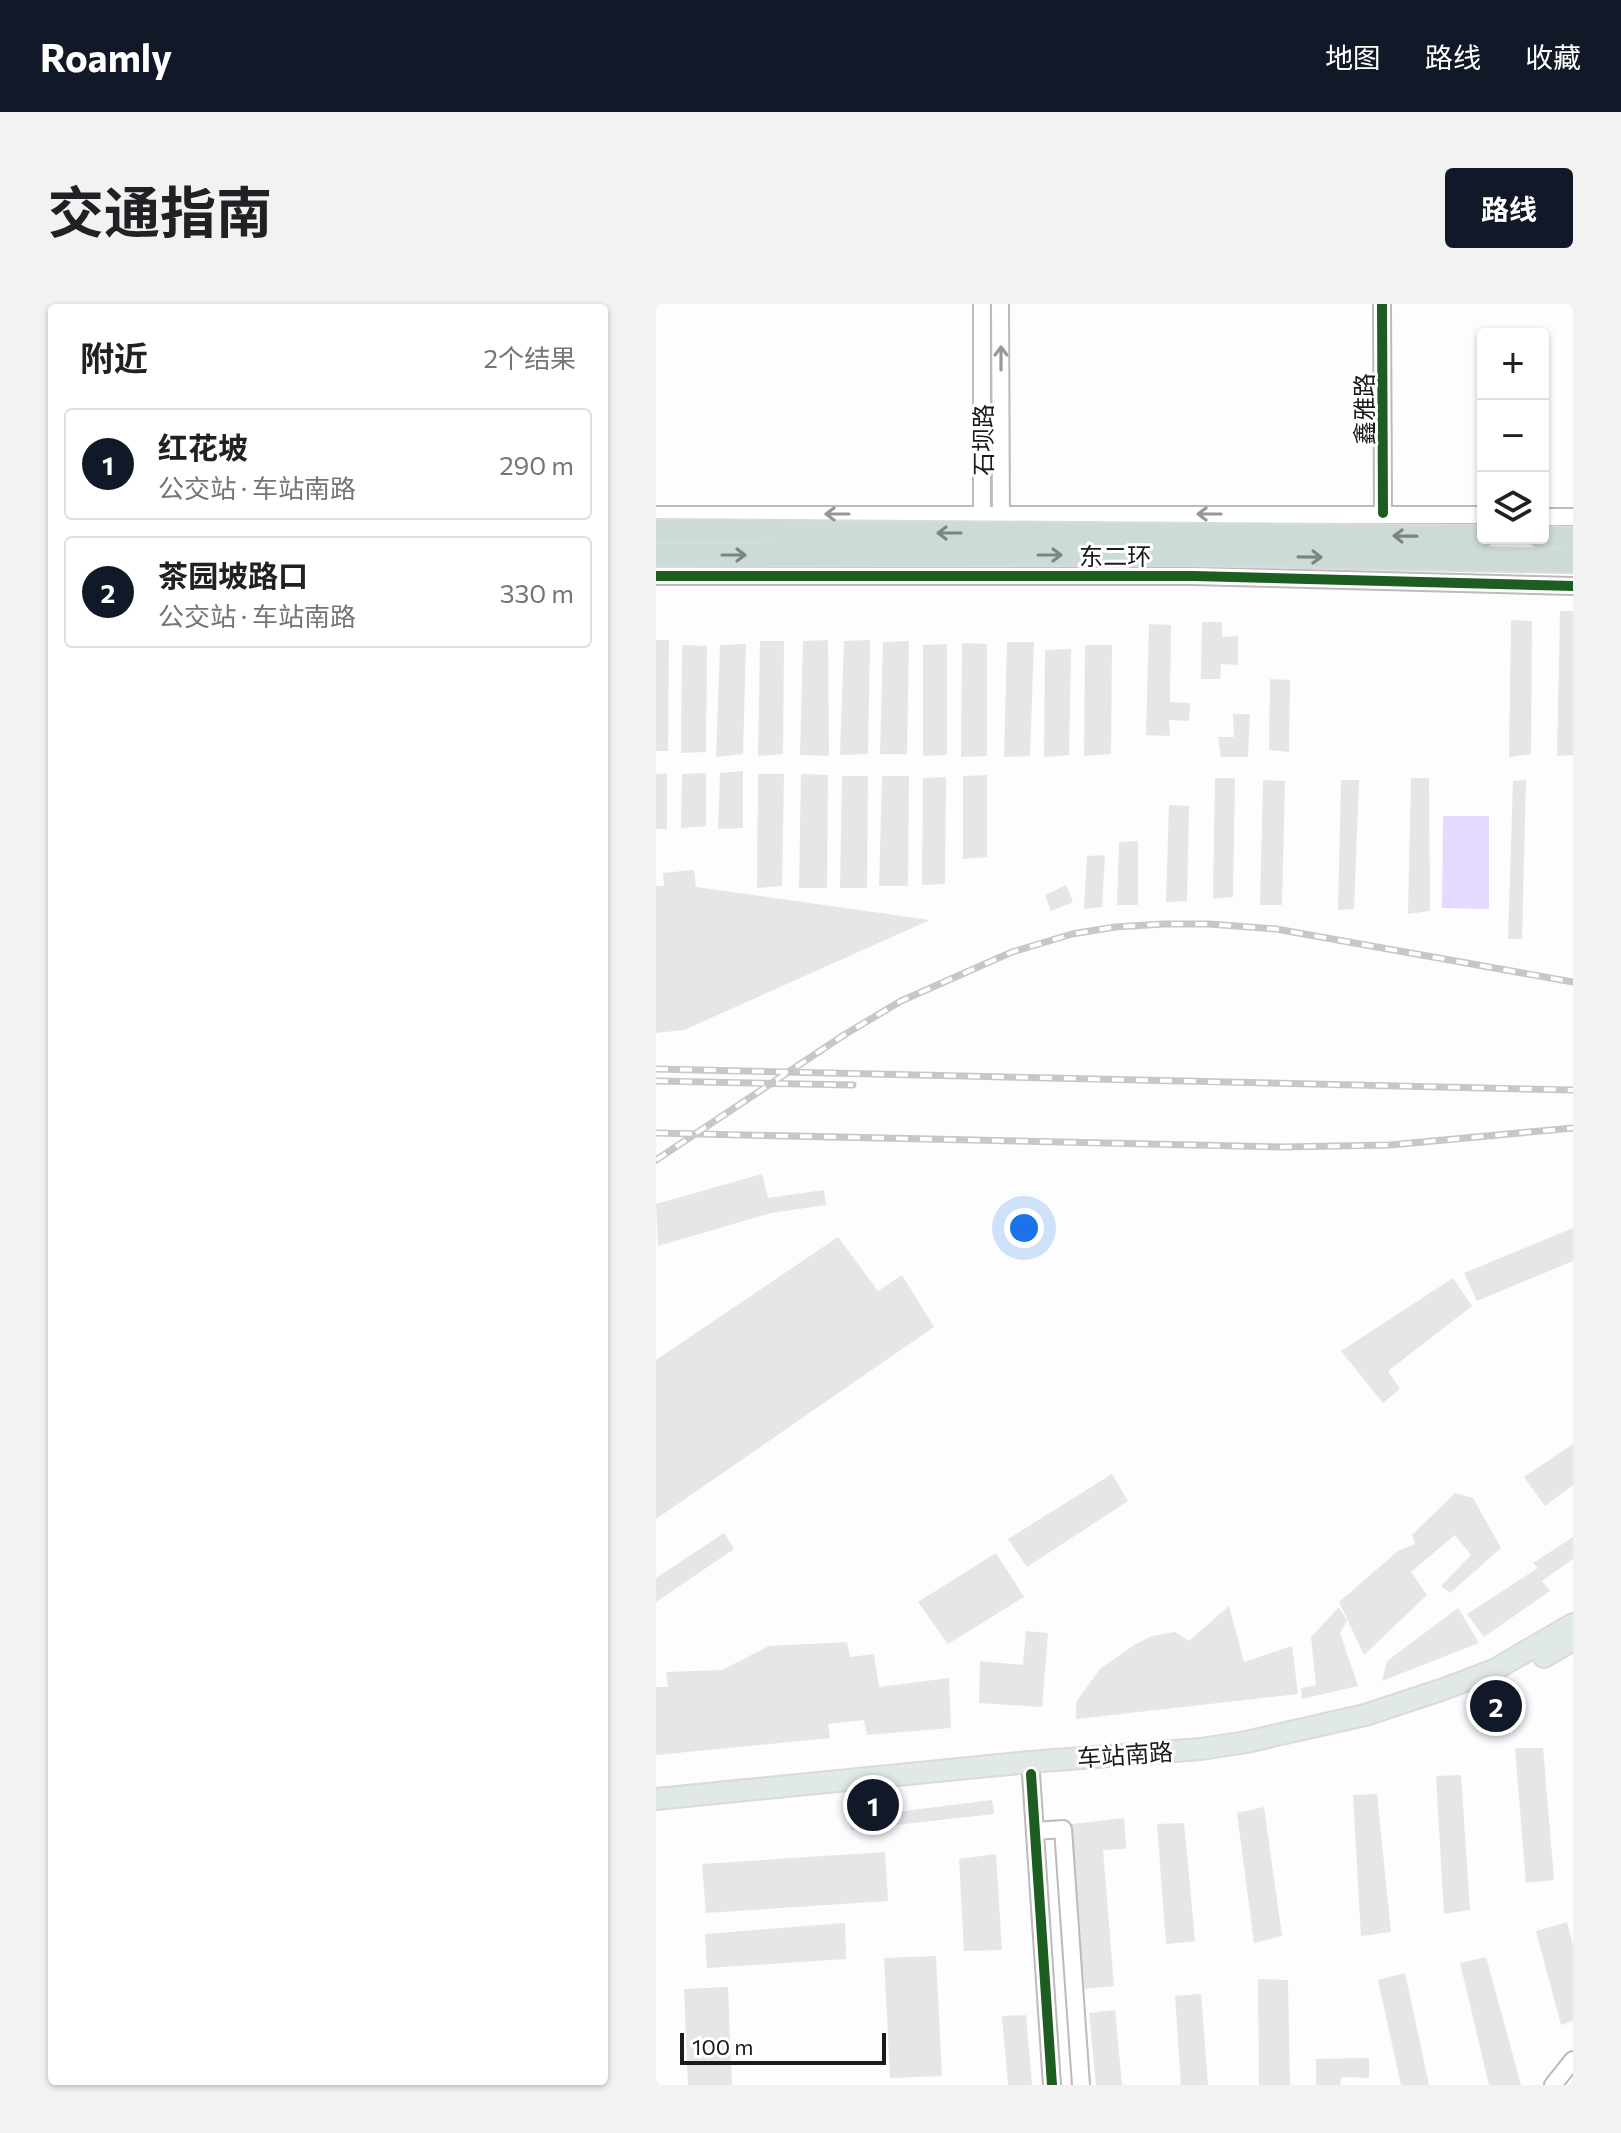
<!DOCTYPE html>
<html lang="zh">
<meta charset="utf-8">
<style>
body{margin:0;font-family:Commissioner,"Noto Sans SC",sans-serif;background:#f2f2f2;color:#202124}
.controls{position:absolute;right:24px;top:24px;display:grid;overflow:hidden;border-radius:8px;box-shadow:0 2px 6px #0004}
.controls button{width:72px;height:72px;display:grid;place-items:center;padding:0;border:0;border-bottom:2px solid #e0e0e0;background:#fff;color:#202124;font:40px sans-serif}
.scale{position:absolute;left:24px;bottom:20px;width:206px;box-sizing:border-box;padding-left:8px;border:4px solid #1b1b1c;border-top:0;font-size:22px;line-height:28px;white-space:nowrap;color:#1b1b1c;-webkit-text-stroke:6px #fff;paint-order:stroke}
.you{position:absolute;left:368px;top:924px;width:28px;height:28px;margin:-20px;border:6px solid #fff;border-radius:50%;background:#1a73e8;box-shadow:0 0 0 12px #1a73e833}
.badge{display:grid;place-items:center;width:52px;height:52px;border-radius:50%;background:#111827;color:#fff;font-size:26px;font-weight:700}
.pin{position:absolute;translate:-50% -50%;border:4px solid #fff;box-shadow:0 2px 8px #0006}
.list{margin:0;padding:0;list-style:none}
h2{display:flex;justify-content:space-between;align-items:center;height:104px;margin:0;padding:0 32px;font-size:34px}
h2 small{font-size:26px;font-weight:400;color:#757577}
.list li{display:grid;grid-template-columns:52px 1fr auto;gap:24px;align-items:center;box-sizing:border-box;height:112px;margin:0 16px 16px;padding:0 16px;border:2px solid #e0e0e0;border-radius:8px}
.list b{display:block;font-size:30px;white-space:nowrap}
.list p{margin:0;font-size:26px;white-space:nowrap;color:#757577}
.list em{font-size:26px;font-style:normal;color:#757577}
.icon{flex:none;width:44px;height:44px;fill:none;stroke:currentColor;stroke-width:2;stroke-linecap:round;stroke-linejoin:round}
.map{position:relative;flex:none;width:917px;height:1781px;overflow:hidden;border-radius:8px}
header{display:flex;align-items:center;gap:48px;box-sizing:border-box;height:112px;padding:0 40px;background:#111827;color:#fff}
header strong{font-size:38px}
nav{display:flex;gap:44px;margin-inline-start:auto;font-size:28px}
.intro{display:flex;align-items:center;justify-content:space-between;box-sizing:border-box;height:192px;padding:0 48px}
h1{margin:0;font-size:56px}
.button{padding:20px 36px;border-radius:8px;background:#111827;color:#fff;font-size:28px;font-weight:700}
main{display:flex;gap:48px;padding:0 48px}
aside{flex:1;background:#fff;border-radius:8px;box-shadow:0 2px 6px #0004}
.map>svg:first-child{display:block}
</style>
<header>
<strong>Roamly</strong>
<nav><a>地图</a><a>路线</a><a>收藏</a></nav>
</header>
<div class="intro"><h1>交通指南</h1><a class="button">路线</a></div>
<main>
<aside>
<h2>附近<small>2个结果</small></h2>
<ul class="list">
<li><span class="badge">1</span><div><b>红花坡</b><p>公交站 · 车站南路</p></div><em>290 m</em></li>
<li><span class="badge">2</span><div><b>茶园坡路口</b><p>公交站 · 车站南路</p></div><em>330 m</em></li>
</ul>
</aside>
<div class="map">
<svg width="917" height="1781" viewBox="0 0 917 1781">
<rect width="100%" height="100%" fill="#fdfcfe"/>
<path fill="#e4dafd" d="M787,512H833V605L786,604Z"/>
<path fill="#e6e5e7" d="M904,307H917V451L901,452Z
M855,316L876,317L875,450L853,453Z
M546,318H566V333L582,332V361L565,360L564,375H545Z
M493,320L515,321L514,398L534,399L533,417L513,416L514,432L490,431Z
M0,336H13L12,447H0Z
M172,336L173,452L144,451L147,337Z
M214,336L212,450L184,451L188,337Z
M104,337H128L127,450L102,452Z
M253,337L251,450H224L227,338Z
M351,338H378L374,452L348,453Z
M306,339L331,340V452L305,453Z
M90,340L87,450L60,453L64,341Z
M291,340V451L267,452V341Z
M26,341L51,342L50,448L25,449Z
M429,341H456L455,450L428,452Z
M415,345L413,451L388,453L389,346Z
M614,375L634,376L633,448L613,446Z
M577,410H594L592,453H565L562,433H578Z
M87,467V524L62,525L64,469Z
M11,469V525H0V470Z
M50,469V522L25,524L26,470Z
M102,470H128L126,582L101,584Z
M145,470L172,471L171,584H143Z
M331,471V553L307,555V472Z
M186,472H212L211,584H184Z
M226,472H253L252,582H223Z
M290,473L289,580L266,581L267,474Z
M559,474H579L577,593L557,595Z
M755,474H773L774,607L752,610Z
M607,476L629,477L626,601H604Z
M685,476H703L698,605L682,606Z
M870,476L866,635H852L857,477Z
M513,501L533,502L531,597L510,598Z
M482,537V601H461L463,538Z
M449,551L446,603L428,605L431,552Z
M38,566L40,583L274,616L28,726L0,729V582H8L7,569Z
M410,581L417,598L395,607L389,591Z
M106,870L112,894L168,886L170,901L115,909L2,942L0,900Z
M917,924V957L821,997L808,969Z
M182,933L222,987L246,971L278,1023L0,1215V1056Z
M797,974L816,1002L732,1067L744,1085L727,1099L685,1047Z
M917,1140V1181L889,1202L868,1173Z
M456,1170L472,1197L371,1263L352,1235Z
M799,1189L817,1194L845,1244L794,1289L785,1282L815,1251L799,1231L755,1268L771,1291L708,1351L683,1298L742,1247L759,1240L756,1231Z
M68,1229L78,1245L0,1298V1274Z
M917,1233V1255L886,1277L894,1287L828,1333L811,1310L882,1264L877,1259Z
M340,1249L368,1293L292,1340L262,1298Z
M573,1302L588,1358L636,1342L642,1390L420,1415V1398L444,1365L478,1341L496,1332L519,1328L533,1337Z
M683,1303L691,1317L684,1329L702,1382L646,1395L645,1384L660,1381L655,1333Z
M802,1304L823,1339L726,1377L731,1357Z
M370,1327L392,1329L386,1403L323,1399L324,1357L367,1361Z
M191,1338L194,1353L218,1350L223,1383L293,1374L295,1424L211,1431L208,1416L172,1420L174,1434L0,1451V1383H12L10,1368L66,1366L113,1342Z
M859,1444H887L898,1576L870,1579Z
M805,1471L814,1606L788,1610L780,1472Z
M721,1490L735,1628L705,1632L697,1491Z
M336,1496L338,1510L195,1526L193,1514Z
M608,1503L626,1632L598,1639L581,1509Z
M468,1514L470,1545L447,1546L458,1682L428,1685L416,1520Z
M528,1519L539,1637L510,1640L501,1520Z
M229,1548L232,1597L50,1609L46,1560Z
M340,1550L346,1646L308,1647L303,1555Z
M911,1618L917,1641V1717L905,1721L880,1627Z
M189,1619L190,1655L51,1664L49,1630Z
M280,1652L286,1772L234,1774L228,1654Z
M830,1653L865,1781H833L804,1659Z
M749,1669L773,1781H745L722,1676Z
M602,1675L632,1676L634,1781H603Z
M72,1683L76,1781H32L28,1685Z
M545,1690L552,1781H525L519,1692Z
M459,1706L466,1781H440L433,1709Z
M370,1711L376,1781H352L346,1712Z
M713,1754V1774L685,1773L684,1781H660V1755Z"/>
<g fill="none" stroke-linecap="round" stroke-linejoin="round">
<defs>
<path id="minor" d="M344,0L345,218
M726,0L727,209
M0,211H827
M887,213H917
M326,218V0
M0,272H537L917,282
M375,1470L396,1781
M379,1527L407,1525L425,1781
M897,1781L917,1756"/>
<path id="major" d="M888,1353L917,1336
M0,1495L373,1458L545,1445L590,1438L709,1411L785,1386L838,1366L917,1320"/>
<path id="highway" d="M887,234L917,235"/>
</defs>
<use href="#minor" stroke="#bbbabc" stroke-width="20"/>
<use href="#major" stroke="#dadadb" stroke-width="24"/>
<use href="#highway" stroke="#dadadb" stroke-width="26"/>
<use href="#minor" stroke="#fff" stroke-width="16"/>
<use href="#major" stroke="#e1e9e6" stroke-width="20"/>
<use href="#highway" stroke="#cddbd6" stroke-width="22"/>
<defs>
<path id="rail" d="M0,765L917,786
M0,777L197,781
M0,829L625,843L734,841L917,824
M0,856L188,731L245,697L356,648L416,630L459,623L508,620H553L620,625L917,678"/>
</defs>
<use href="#rail" stroke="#c7c6c8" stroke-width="7"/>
<use href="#rail" stroke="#fff" stroke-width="4" stroke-dasharray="12" stroke-linecap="butt"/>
<defs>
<path id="highway-bridge" d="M0,227L827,233
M0,251L527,250L917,257"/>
</defs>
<use href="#highway-bridge" stroke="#dadadb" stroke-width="26" stroke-linecap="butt"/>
<use href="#highway-bridge" stroke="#cddbd6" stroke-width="22"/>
<defs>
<path id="cycleway" d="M726,0L727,209
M0,272H537L917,282
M375,1470L396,1781"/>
</defs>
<use href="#cycleway" stroke="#fff" stroke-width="15"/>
<use href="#cycleway" stroke="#1b5e20" stroke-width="10"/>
</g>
<defs><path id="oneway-shaft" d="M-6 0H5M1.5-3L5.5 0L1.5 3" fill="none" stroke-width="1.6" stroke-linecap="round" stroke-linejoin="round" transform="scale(2)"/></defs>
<g stroke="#989899">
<use href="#oneway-shaft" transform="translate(345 54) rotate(-90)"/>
<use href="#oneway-shaft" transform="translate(181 210) rotate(180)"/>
<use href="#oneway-shaft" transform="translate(553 210) rotate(180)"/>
</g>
<g stroke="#7d8582">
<use href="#oneway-shaft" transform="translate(293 229) rotate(180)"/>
<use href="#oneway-shaft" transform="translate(749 232) rotate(-179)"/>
<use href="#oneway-shaft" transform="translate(78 251)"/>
<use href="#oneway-shaft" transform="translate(394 251)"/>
<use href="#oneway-shaft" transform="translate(654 253) rotate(1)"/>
</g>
<g text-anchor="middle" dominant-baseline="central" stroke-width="6" stroke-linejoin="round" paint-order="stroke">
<g font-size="24" fill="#1b1b1c" stroke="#fff">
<text transform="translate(707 105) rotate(-90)">鑫雅路</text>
<text transform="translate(326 136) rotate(-90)">石坝路</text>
<text x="459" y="251">东二环</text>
<text transform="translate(469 1450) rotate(-4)">车站南路</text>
</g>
</g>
</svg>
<div class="controls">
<button>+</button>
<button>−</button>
<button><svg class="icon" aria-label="layers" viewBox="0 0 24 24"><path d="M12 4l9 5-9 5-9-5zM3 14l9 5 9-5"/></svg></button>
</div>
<div class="scale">100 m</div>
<div class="you"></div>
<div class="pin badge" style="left:217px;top:1501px">1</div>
<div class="pin badge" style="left:840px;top:1402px">2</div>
</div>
</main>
